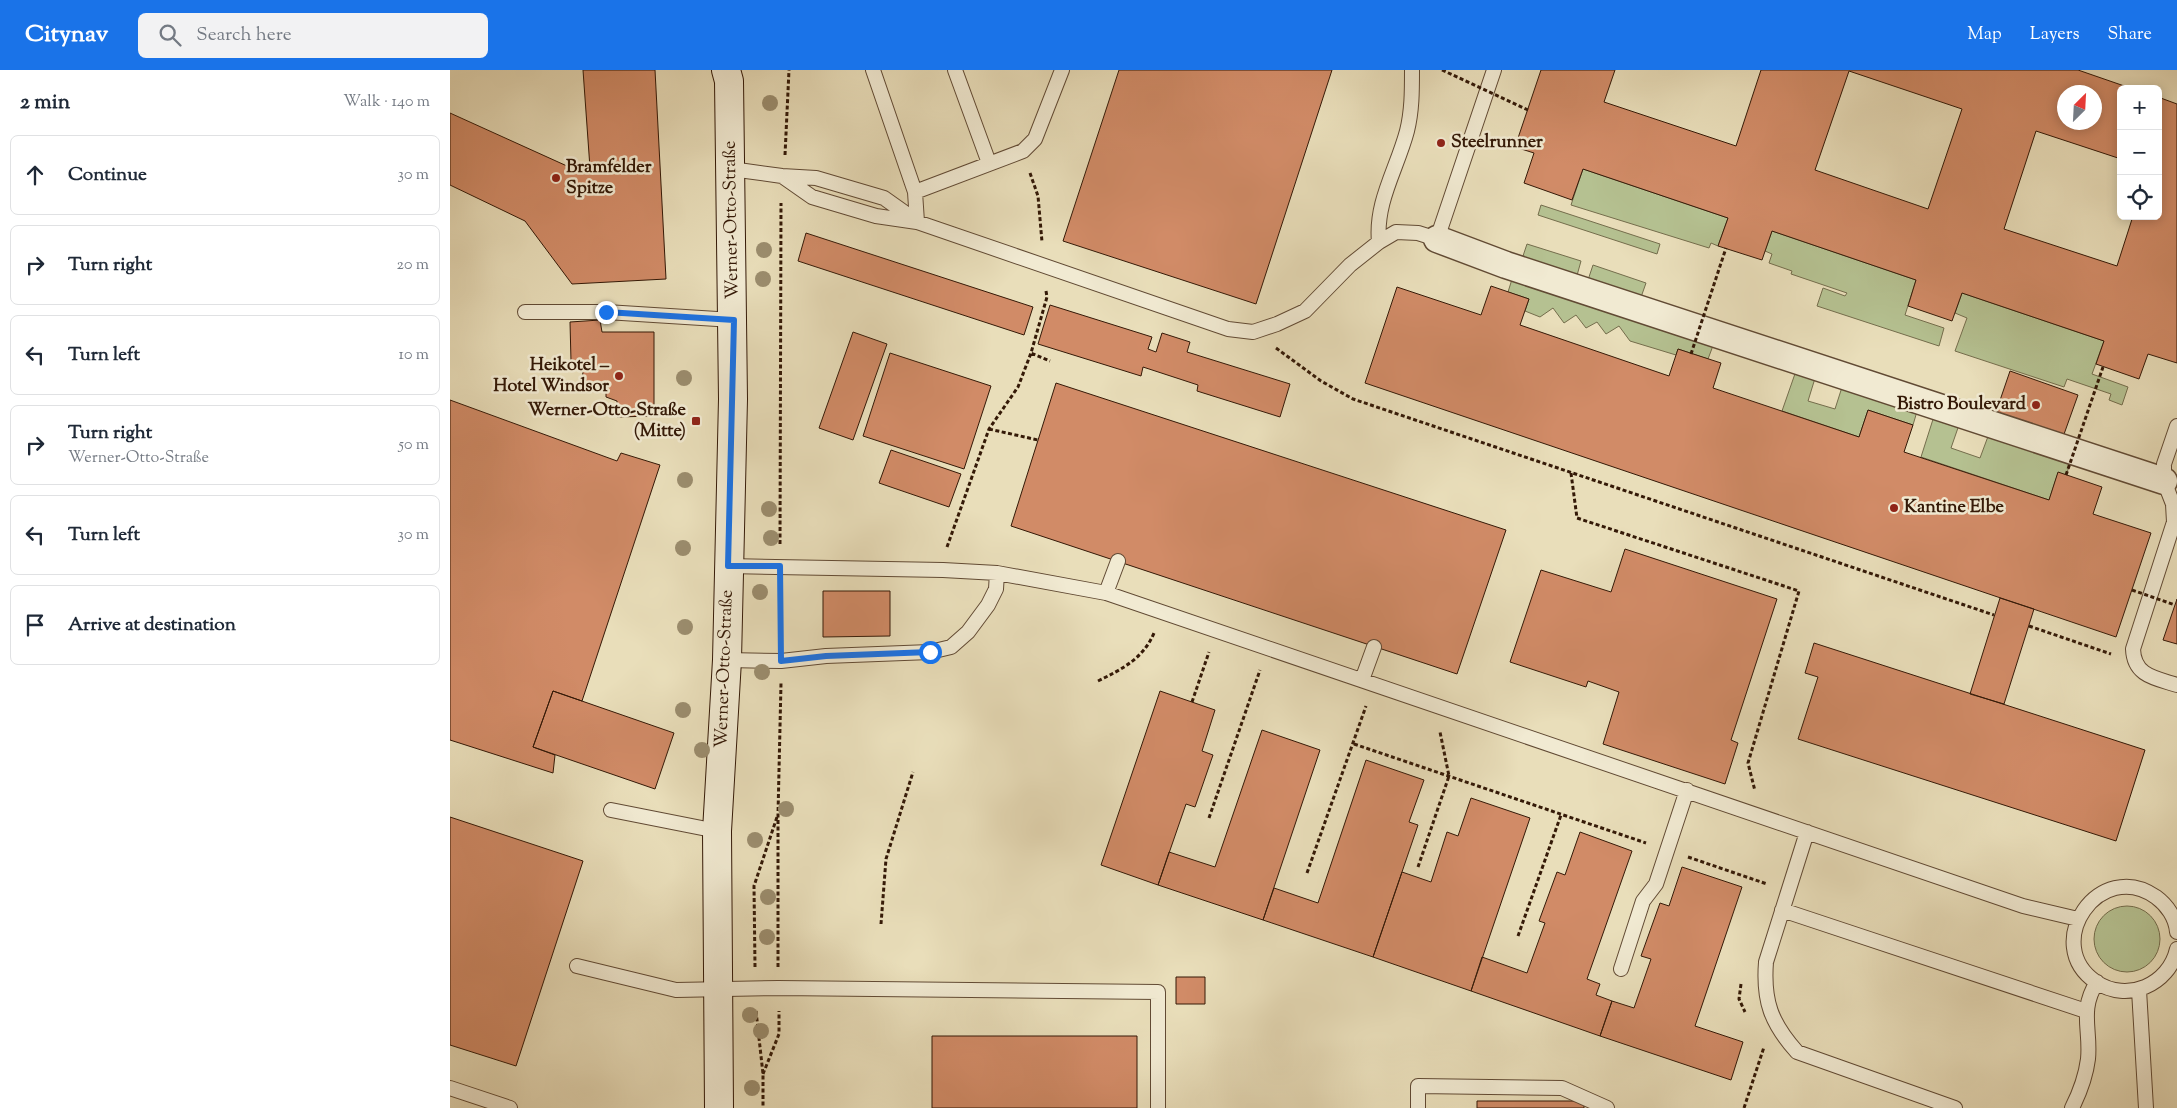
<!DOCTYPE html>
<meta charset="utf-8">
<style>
body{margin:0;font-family:"Sorts Mill Goudy",serif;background:#f2f2f3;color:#1f2937}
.controls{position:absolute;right:15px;top:15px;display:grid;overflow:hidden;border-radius:8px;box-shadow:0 2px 12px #0003}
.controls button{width:45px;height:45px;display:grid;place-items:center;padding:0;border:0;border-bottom:1px solid #e0e1e3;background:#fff;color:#1f2937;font:25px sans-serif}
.compass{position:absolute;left:1607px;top:15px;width:45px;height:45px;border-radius:50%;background:#fff;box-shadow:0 2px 12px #0003;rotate:24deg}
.stop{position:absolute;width:15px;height:15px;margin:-11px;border:4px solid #1a73e8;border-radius:50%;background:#fff}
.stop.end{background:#1a73e8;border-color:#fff;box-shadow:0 1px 5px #0008}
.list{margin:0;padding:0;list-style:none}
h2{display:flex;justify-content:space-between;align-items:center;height:65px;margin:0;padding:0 20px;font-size:21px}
h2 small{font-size:16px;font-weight:400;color:#747a83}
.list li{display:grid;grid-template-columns:32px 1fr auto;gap:15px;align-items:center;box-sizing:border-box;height:80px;margin:0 10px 10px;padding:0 10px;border:1px solid #e0e1e3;border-radius:8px}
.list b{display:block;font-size:19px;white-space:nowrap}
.list p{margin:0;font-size:16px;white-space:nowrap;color:#747a83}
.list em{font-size:16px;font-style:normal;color:#747a83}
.icon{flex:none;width:28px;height:28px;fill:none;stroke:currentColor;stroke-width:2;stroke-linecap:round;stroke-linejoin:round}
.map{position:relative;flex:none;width:1727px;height:1038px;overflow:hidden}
header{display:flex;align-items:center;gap:30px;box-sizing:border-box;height:70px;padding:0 25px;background:#1a73e8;color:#fff}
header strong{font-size:24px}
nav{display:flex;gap:28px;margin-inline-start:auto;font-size:18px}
.search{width:350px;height:45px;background:#f2f2f3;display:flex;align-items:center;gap:12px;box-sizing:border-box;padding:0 18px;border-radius:8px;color:#747a83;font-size:19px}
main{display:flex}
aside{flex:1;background:#fff}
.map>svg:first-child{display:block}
</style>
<header>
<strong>Citynav</strong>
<div class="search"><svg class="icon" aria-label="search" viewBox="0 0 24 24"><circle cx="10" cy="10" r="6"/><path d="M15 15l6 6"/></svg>Search here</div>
<nav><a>Map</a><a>Layers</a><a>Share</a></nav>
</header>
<main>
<aside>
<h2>2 min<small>Walk · 140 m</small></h2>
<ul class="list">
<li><svg class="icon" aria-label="ahead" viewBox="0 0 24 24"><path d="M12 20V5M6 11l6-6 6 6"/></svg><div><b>Continue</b></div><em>30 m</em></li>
<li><svg class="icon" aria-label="right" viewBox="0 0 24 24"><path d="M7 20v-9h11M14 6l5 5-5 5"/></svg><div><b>Turn right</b></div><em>20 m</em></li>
<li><svg class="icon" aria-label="left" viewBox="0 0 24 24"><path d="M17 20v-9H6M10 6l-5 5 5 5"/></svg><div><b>Turn left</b></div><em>10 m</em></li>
<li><svg class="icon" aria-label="right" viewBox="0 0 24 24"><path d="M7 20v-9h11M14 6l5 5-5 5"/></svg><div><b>Turn right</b><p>Werner-Otto-Straße</p></div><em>50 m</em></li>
<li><svg class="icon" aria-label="left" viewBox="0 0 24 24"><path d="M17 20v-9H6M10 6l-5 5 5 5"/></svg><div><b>Turn left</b></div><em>30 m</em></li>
<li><svg class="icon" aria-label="arrive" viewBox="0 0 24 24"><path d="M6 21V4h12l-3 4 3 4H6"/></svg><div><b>Arrive at destination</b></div></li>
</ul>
</aside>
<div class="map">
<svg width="1727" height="1038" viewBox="0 0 1727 1038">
<rect width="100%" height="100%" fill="#e9deba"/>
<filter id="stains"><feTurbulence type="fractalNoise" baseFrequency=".004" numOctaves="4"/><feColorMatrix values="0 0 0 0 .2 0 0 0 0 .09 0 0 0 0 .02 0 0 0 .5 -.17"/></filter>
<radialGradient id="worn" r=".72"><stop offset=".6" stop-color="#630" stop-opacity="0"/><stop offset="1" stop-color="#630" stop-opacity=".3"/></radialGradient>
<path fill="#b5c191" stroke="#746d4c" d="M1133,99L1278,148L1268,176L1261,173L1259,178L1121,135Z
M1091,135L1210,174L1207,184L1088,145Z
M1322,161L1466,210L1455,245L1494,258L1489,276L1367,236L1373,218L1395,226L1397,223L1341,204L1342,201L1319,193L1322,184L1315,181Z
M1077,174L1131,191L1126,209L1071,192Z
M1143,195L1196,213L1190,230L1137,213Z
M1063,206L1264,273L1258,289L1228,279L1226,285L1180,271L1169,256L1156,264L1147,252L1136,258L1126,245L1114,253L1103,238L1090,247L1075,241L1079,229L1058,222Z
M1512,223L1654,271L1642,304L1678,317L1672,335L1659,330L1661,324L1617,309L1614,317L1505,281L1517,248L1505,243Z
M1347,298L1366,305L1358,331L1385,339L1393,314L1468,338L1463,355L1418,340L1409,367L1332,341Z
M1485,343L1510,352L1501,378L1530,388L1540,361L1622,389L1616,405L1608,403L1599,430L1471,387Z
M1644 869a33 33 0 1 1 66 0a33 33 0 1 1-66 0Z"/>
<path fill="#d18b67" stroke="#341907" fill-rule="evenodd" d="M133,0H205L216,209L122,214L75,151L0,115V43L128,101L140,98Z
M669,0H882L806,234L613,171Z
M1091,0H1165L1154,32L1286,76L1311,0H1628L1683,19H1671V89L1586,61L1554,159L1667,196L1683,146H1708V27L1727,34V293L1698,284L1689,309L1646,294L1654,271L1512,223L1502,251L1458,236L1466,210L1322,161L1312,190L1268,176L1278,148L1133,99L1122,130L1074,113L1084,83L1065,77ZM1399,1L1512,39L1478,139L1365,100ZM1614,22H1644V52H1614Z
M356,163L583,237L574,265L348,191Z
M1041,216L1079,229L1070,255L1219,306L1228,279L1271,293L1263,318L1409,367L1418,340L1463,355L1454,382L1599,430L1608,402L1652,417L1643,444L1701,463L1666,567L915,313L947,217L1031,245Z
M600,235L702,267L698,279L706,282L712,263L740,272L737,282L840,314L830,347L747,321L748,315L693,297L691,306L588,274Z
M150,250L152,262H204V346L167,347V331L156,327V321L134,322L132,291H121L120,252Z
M403,262L437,274L403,370L369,358Z
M440,283L541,316L514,399L413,366Z
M1560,301L1628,325L1613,367L1545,345Z
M606,313L1056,460L1007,604L561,456Z
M0,330L167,391L171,383L210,395L132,631L103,621L83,677L105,685L103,703L0,670Z
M441,380L511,404L499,437L429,413Z
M1175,479L1327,529L1281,670L1288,673L1275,714L1153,674L1169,622L1138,611L1136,617L1060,592L1091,500L1161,522Z
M373,521H440V566L373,567Z
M1550,528L1584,539L1554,634L1520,624Z
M1727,529V574L1713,570Z
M1364,573L1695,680L1666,771L1348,669L1368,607L1355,603Z
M103,621L224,663L205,719L83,677Z
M710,621L765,640L752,681L763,685L745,737L736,734L708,815L651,795Z
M812,660L870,680L813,850L708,815L719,782L765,797Z
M916,690L974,710L959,752L968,755L923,887L813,850L824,818L868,833Z
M1021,728L1080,748L1021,921L923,887L952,802L981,812L997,762L1008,766Z
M0,747L133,791L66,996L0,975Z
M1130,762L1182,781L1137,909L1150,914L1146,925L1162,931L1150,966L1021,921L1032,887L1077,903L1095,853L1089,851L1107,802L1115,805Z
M1232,797L1292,817L1245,956L1293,972L1281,1010L1150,966L1162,931L1184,938L1201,889L1191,886L1210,833L1219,836Z
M726,907H755V934H726Z
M482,966H687V1038H482Z
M1027,1031H1134V1038H1027Z"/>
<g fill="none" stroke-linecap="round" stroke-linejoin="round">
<defs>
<path id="lane" d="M423,0L465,122
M505,0L539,93
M281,99L332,106L366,108L434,128L465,150
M332,106L362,127L426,146L467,152L778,259L803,262L827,254L855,241L900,195L929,172L946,162L968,163L987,169L1044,0
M467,152L465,122L573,81L585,69L612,0
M929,172C925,132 947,99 957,61C962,41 962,21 962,0
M75,242H156L283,250
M1727,356L1714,394V411L1723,434L1724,452L1683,579C1684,606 1705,608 1727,615
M278,496L493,500L547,503L656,523L1573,836L1628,849
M656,523L668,491
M277,590L331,591L376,586L480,582L501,577L518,562L538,535L546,519L547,503
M912,610L924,577
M161,740L267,761
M1357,762L1316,892C1313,931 1321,953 1347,982L1505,1038
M1332,840L1636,941
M1727,862C1726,848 1717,835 1706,827C1650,787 1590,874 1646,912C1677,933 1719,915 1727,879
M127,896L226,920L328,918L708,922V1038
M1171,899L1193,831L1206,814L1237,720
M1689,920L1696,1038
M0,1018L60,1038
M968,1038V1016L1112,1018L1157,1038
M1622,1038C1629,1024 1636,1005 1638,989C1641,960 1629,940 1647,912"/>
<path id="street" d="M987,169L1056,195L1714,411"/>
<path id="secondary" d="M269,1038L267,761L277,590L283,329L279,11L276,0"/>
</defs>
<use href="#lane" stroke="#614a34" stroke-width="16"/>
<use href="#street" stroke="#614a34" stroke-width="29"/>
<use href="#secondary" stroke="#341907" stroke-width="30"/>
<path stroke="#341907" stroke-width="3" stroke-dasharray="4 2.5" stroke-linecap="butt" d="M335,85L339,0
M580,103L588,126L592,172
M596,221L597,227L581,283L600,291
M826,278L871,311L903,329L1544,545
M539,359L588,370
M1121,403L1127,448L1349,521L1298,693L1305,721
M330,474L331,133
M497,477L539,359L568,317L581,283
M330,518L331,569
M1579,556L1661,584
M648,611C672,599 693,589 704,563
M742,632L759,582
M904,674L1196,773
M759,748L810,600
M1238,787L1317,814
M968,797L999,706L990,662
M857,803L916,636
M431,854L436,789L463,702
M1068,866L1111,745
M305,897L304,816L327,747
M328,897V744L331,613
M1291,914L1289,929L1295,942
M306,941L313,1004V1038
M313,1004L329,964V941
M1294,1038L1314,977"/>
<use href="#lane" stroke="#f1ead2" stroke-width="14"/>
<use href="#street" stroke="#f1ead2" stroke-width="26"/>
<use href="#secondary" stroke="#f1ead2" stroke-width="28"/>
<path stroke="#341907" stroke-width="3" stroke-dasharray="4 2.5" stroke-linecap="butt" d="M992,0L1078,40
M1241,284L1276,178
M1616,405L1653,297
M1682,520L1725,535"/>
</g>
<g fill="#9b8d6e">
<circle cx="320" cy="33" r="8"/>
<circle cx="314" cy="180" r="8"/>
<circle cx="313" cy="209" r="8"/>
<circle cx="234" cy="308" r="8"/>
<circle cx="235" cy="410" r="8"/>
<circle cx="319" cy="439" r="8"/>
<circle cx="321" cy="468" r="8"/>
<circle cx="233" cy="478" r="8"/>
<circle cx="310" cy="522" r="8"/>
<circle cx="235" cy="557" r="8"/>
<circle cx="312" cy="602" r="8"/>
<circle cx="233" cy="640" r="8"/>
<circle cx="252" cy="680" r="8"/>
<circle cx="336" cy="739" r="8"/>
<circle cx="305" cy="770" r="8"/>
<circle cx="318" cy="827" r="8"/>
<circle cx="317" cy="867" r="8"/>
<circle cx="300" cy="945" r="8"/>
<circle cx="311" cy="961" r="8"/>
<circle cx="302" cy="1018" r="8"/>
</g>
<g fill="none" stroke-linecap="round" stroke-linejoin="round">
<path stroke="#1a73e8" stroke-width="6" d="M156,242L284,250L278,496H330L331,591L376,586L480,582"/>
</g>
<g fill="#8f2418" stroke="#f1ead2" stroke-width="2">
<circle cx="991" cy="73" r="5"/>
<circle cx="106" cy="108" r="5"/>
<circle cx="169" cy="306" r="5"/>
<circle cx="1586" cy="335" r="5"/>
<rect x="241" y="346" width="10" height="10" rx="2.5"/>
<circle cx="1444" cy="438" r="5"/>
</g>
<g text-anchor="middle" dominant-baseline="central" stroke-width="5" stroke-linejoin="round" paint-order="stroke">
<g font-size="18" font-weight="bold" fill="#341907" stroke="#f1ead2" text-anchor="start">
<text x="1001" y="73">Steelrunner</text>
<text x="116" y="98">Bramfelder<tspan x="116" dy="21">Spitze</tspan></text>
<text x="159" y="296" text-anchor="end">Heikotel –<tspan x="159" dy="21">Hotel Windsor</tspan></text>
<text x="1576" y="335" text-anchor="end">Bistro Boulevard</text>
<text x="236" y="341" text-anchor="end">Werner-Otto-Straße<tspan x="236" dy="21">(Mitte)</tspan></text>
<text x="1454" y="438">Kantine Elbe</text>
</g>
<g font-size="18" fill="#341907" stroke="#f1ead2">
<text transform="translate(282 150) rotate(-91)">Werner-Otto-Straße</text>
<text transform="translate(275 599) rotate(-88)">Werner-Otto-Straße</text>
</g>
</g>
<rect width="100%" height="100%" filter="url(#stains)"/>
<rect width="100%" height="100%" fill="url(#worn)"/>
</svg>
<div class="controls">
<button>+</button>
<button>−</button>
<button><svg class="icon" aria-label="locate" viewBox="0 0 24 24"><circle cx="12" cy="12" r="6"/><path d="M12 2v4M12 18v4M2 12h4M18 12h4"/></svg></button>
</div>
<svg class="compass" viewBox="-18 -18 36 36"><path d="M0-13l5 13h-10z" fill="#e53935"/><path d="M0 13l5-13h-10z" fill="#747a83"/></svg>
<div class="stop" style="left:480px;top:582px"></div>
<div class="stop end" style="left:156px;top:242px"></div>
</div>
</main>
